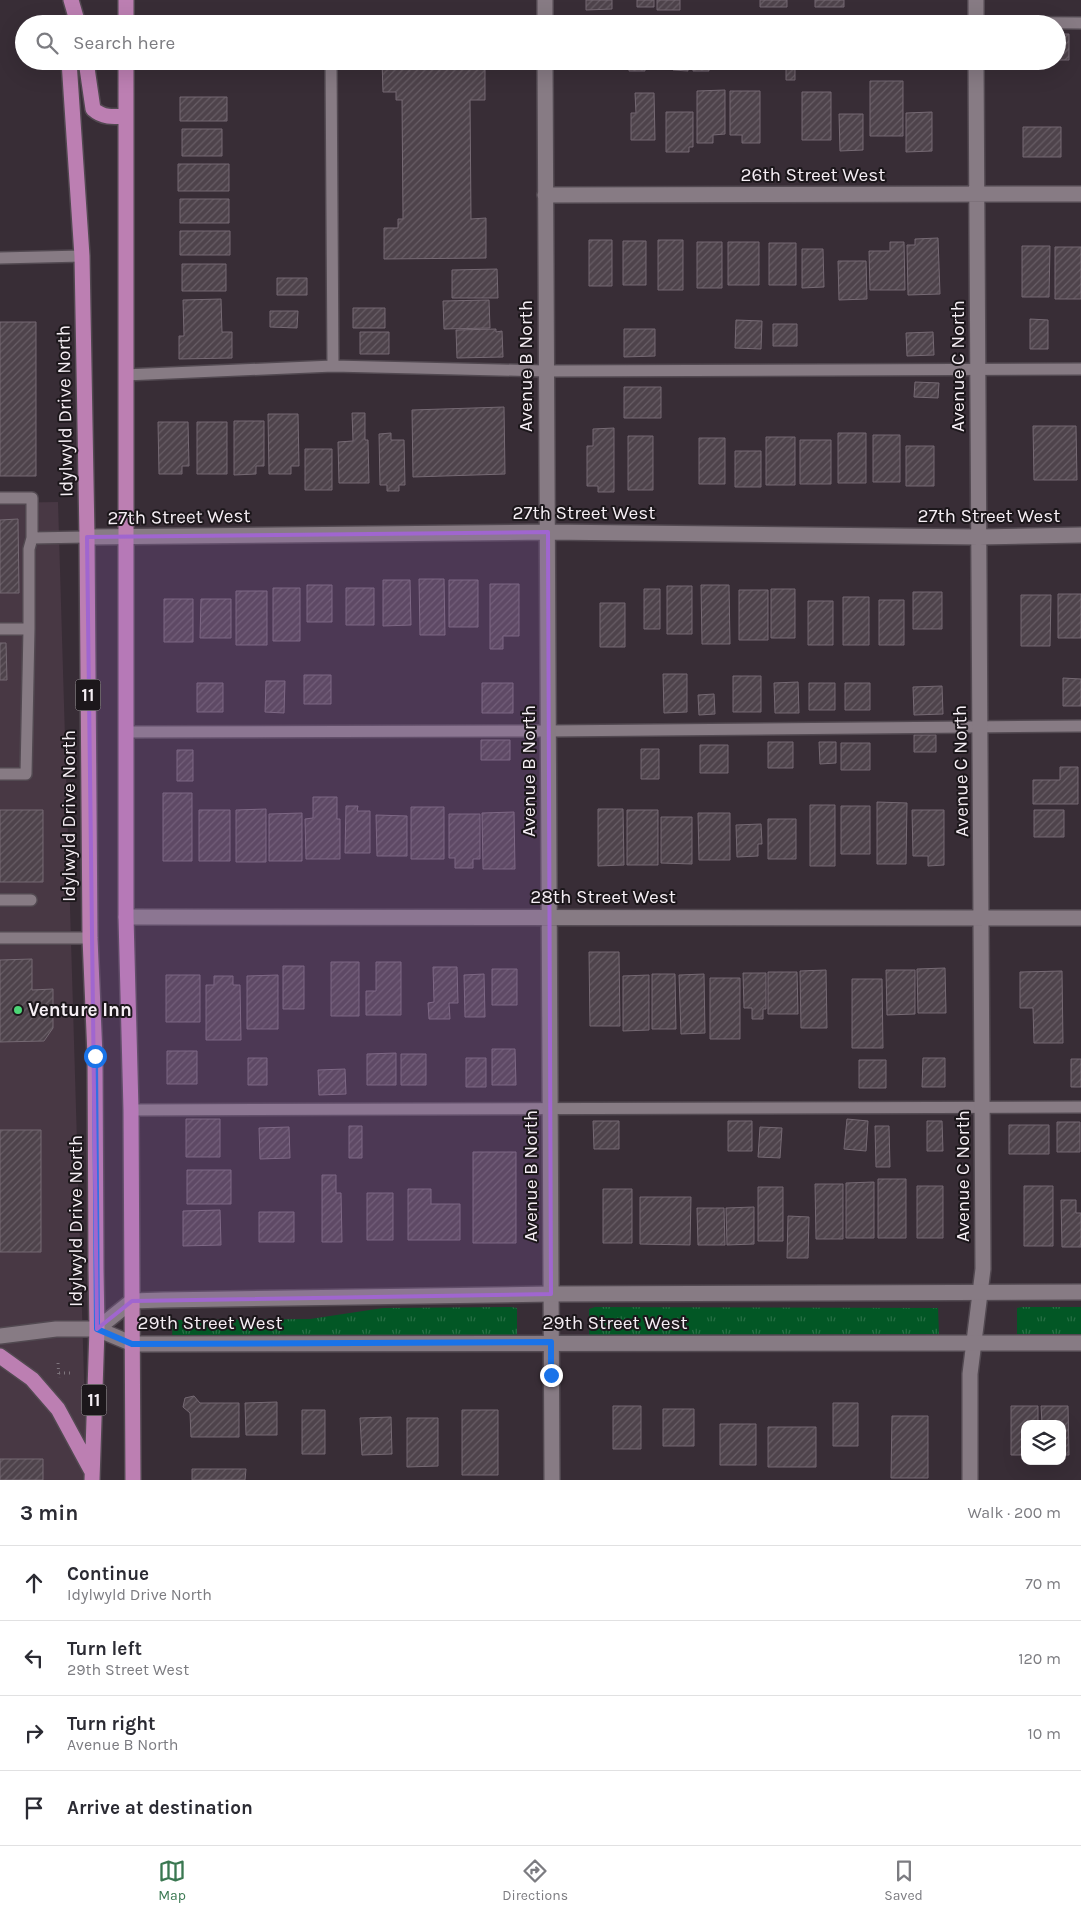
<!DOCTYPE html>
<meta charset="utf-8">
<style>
body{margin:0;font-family:Karla,sans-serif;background:#f7f7f7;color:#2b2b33}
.controls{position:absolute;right:15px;bottom:15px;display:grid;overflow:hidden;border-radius:10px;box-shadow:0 5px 20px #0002}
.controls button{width:45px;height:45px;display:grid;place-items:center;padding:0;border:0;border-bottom:1px solid #e1e1e2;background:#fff;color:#2b2b33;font:25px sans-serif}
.stop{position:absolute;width:15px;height:15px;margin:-11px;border:4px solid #1a73e8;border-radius:50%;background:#fff}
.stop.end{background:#1a73e8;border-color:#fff;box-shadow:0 1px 5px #0008}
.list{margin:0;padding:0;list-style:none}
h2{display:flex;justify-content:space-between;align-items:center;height:65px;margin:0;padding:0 20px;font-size:21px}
h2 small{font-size:16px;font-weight:400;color:#7c7c81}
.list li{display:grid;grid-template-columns:32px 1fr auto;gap:15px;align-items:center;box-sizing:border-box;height:75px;padding:0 20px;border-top:1px solid #e1e1e2}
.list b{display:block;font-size:19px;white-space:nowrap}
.list p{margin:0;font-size:16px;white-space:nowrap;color:#7c7c81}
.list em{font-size:16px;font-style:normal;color:#7c7c81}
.icon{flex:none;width:28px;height:28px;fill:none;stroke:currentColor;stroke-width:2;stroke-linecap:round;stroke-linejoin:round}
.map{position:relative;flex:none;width:1081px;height:1480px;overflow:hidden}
.search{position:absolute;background:#fff;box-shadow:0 5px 20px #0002;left:15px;right:15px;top:15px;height:55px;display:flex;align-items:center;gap:12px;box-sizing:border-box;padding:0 18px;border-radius:28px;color:#7c7c81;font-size:19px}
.sheet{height:365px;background:#fff}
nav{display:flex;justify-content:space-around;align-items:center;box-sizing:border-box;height:70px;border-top:1px solid #e1e1e2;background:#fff;font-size:14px;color:#7c7c81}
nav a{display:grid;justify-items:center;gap:2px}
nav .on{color:#3a7851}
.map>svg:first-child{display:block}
</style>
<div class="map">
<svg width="1081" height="1480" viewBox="0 0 1081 1480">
<defs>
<pattern id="grass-tufts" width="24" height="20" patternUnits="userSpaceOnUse" patternTransform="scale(1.25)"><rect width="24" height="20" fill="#025725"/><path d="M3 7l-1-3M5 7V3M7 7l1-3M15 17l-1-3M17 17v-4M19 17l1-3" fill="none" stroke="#286f45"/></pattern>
<pattern id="building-hatch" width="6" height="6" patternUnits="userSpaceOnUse" patternTransform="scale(1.25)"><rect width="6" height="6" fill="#4e434b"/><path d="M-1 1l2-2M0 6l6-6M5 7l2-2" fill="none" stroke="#685e66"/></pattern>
</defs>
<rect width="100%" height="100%" fill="#382d36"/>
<path fill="#483844" d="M58,502L87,1480H0V503Z"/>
<path fill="url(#grass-tufts)" d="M511,1307L517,1308V1335L512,1336L172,1337L173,1320L310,1319L383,1308Z
M595,1307L934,1308H938L939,1334L594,1336L589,1335V1309Z
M1022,1307H1081V1336L1017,1335V1308Z"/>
<path fill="url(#building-hatch)" stroke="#756973" d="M586,0H612V9L586,10Z
M637,0H654V7H637Z
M657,0H680V10H657Z
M760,0H787V7H760Z
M815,0H844V7H815Z
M1057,34H1069V60H1057Z
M181,61H226V62L181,63Z
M382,61H485V100H470L471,219L486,218V258L384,259V228H398V219H403L402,100H396V92H383Z
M629,61H645V71H629Z
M674,61H688V71L673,70Z
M693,61H709V71H693Z
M762,61H777V68H762Z
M780,61H798L799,69H795V80H786V68H781Z
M871,61H901V69H871Z
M906,61H932V69H905Z
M870,81H903V136H870Z
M725,90V134L713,135V143H697V91Z
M730,91H760V143H742V135H730Z
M802,92H831V140H802Z
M635,93H654L655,140H631V113H636Z
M180,97H227V121H180Z
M666,112H693V147H689V152H666Z
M932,112V151L906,152V113Z
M839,114H863V150L840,151Z
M1023,127H1061V157H1023Z
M182,129H222V156H182Z
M178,164H229V191H178Z
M180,199H229V223H180Z
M180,231H230V255H180Z
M938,238L940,294L908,295L907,245H915V239Z
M589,240H612V286H589Z
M658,240H683V290H658Z
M623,241H646V285H623Z
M697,242H722V288H697Z
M728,242H759V285H728Z
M890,242H904L905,290H870L869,251H890Z
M769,243H796V285H769Z
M1022,246H1050L1049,297H1022Z
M1055,247H1081V299H1055Z
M802,249H823L824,287L802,288Z
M838,261H866L867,299L839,300Z
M182,264H226V291H182Z
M497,269L498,298H452V270Z
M277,278H307V295H277Z
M221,299L222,332H232V358L179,359V336H184L183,300Z
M489,300L490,328L444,329L443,301Z
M353,308H385V328H353Z
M270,311H298L297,328L270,327Z
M1030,319L1048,320V349H1030Z
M736,320L762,321L761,349L735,348Z
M0,322H36V476H0Z
M773,324H797V346H773Z
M496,329V332L502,331L503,357L457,358L456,330Z
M624,329H655V356L624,357Z
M360,332H389V354H360Z
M933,332L934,355L907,356L906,333Z
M915,382L939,383L938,398L914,397Z
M624,387H661V418H624Z
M504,407L505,474L413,477L412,410Z
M352,413H365V440H368L369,483H339L338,442L353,441Z
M268,414H298L299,466H291V474H269Z
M234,421H264V466H256V474L234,475Z
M158,422H188L189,466H182V474H159Z
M197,422H227V474H197Z
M1033,426H1076L1077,480H1034Z
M614,428V492H598V486H587V446H593V429Z
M391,433V440H404L405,485H399V491H387V485H380L379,434Z
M838,433H866V483H838Z
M873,435H900V482H873Z
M628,436H653V490H628Z
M766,437H795V485H766Z
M699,438H725V484H699Z
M800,440H831V484H800Z
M906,446H934V486H906Z
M305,449H332V490H305Z
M735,451H761V487H735Z
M18,519L19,593H0V520Z
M419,579H444L445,635H420Z
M383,580H410L411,625L383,626Z
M449,580H478V627H449Z
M490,584H519V636H503V649H490Z
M307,585H332V622H307Z
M701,585H729L730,644H702Z
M667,586H692V634H667Z
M273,588H300V641H273Z
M346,588H374V625H346Z
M644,589H660V629H644Z
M771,589H795V638H771Z
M739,590H768V640H739Z
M236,591H267V645H236Z
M913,592H942V629H913Z
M1058,594H1081V638H1058Z
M1021,595H1051L1050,646H1021Z
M843,597H869V645H843Z
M164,599H193V642H164Z
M201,599H231V638H200Z
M879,600H904V645H879Z
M808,601H833V645H808Z
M600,603H625V647H600Z
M0,643H6L7,680H0Z
M663,674H687V712L664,713Z
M304,675H331V704H304Z
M733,676H761V712H733Z
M1063,678L1081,679V706H1063Z
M266,681H285L284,713L265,712Z
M798,682L799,713H775L774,683Z
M197,683H223V712H197Z
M482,683H513V713H482Z
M809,683H835V710H809Z
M845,683H870V710H845Z
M942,686L943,714L914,715L913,687Z
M714,694L715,714L699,715L698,695Z
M914,735H936V752H914Z
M481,740H510V760H481Z
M768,742H793V768H768Z
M819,742H836V763L820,764Z
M841,743H870V770H841Z
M700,745H728V773H700Z
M641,749H659V779H641Z
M177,750H193V781H177Z
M1060,767H1078V804H1033V780H1060Z
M163,793H192V861H163Z
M313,797H337V819H340V859H306L305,819L313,818Z
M877,802L907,803L906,864H877Z
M810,805H835V866H810Z
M346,806H358L357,811H370V853H345Z
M841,806H870V854H841Z
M411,807H444V859H411Z
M266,809V862H236V810Z
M598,809H623L624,865L598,866Z
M0,810H43V882H0Z
M199,810H230V861H199Z
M627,810H658V865H627Z
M912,810H944V865L928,866V856H913Z
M1034,810H1064V837H1034Z
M514,812L515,869H483L482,813Z
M302,813V861H269V814Z
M698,813H730V860H699Z
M449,814H480V859H473V868H455V858H449Z
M376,815L407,816V856H377Z
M661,817H692V864L661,863Z
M768,819H796V859H768Z
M761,824L762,844H758V856L737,857L736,825Z
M589,952H619L620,1026H590Z
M32,959V990L53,989V1028L44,1041L0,1042V960Z
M331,962H359V1016H331Z
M376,962H401V1015H366V991H376Z
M283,966H304V1009H283Z
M433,967H457L458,1003H449L450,1019H429L428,1003L434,1002Z
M945,968L946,1013H918L917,969Z
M492,969H517V1005H492Z
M826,970L827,1028H801L800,971Z
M886,970H915V1014L887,1015Z
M1062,971L1063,1043H1034L1033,1008H1020V972Z
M768,972H797L798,1014H768Z
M743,973H766V1009H763V1019H752V1008H744Z
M484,974L485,1017H465L464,975Z
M652,974H675L676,1029H652Z
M704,974L705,1033L681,1034L679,975Z
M166,975H200V1022H166Z
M278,975V1029H247V976Z
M649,975V1030L623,1031V976Z
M214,976H233V985H240L241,1040H206V985H214Z
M710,978H740V1039H710Z
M852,979H882L883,1048H852Z
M492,1049H515L516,1085H492Z
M167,1051H197V1084H167Z
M396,1053V1085H367V1054Z
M401,1054H426V1085H401Z
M248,1058H267V1085H248Z
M466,1058H486V1087H466Z
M923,1058H945V1087H922Z
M1071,1059H1081V1087H1071Z
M859,1060H886V1088H859Z
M345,1069L346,1094L319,1095L318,1070Z
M186,1119H220V1157H186Z
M847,1119L868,1121L866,1151L844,1149Z
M593,1121H619V1149H594Z
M728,1121H752V1151H728Z
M927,1121H942L943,1151H927Z
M1057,1122H1080V1152H1057Z
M1009,1125H1049V1154H1009Z
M349,1126H362V1158H349Z
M875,1126H889L890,1167H876Z
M289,1127L290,1158L260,1159L259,1128Z
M760,1127L782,1128L780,1158L758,1157Z
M0,1130H41V1252H0Z
M473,1152H516V1243H473Z
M187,1170H231V1204H187Z
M322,1175H336V1193H341L342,1242H322Z
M878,1179H906V1238H878Z
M874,1182V1238H846V1183Z
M815,1184H843V1239H816Z
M917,1186H943V1238H917Z
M1024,1186H1053V1246H1024Z
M758,1187H783V1241H758Z
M408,1189H431V1204H460V1240H408Z
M603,1189H632V1243H603Z
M367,1193H393V1240H367Z
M640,1197H691L690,1245L640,1244Z
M1061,1200H1076V1213H1081V1247H1062Z
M754,1207V1244L727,1245L726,1208Z
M697,1208H724L725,1245H698Z
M220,1210L221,1245L183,1246V1211Z
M259,1212H294V1242H259Z
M788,1216L809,1217L808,1258H787Z
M194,1396L200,1403H239V1437H191L190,1413L183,1407L185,1398Z
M277,1402V1435H246L245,1403Z
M833,1403H858V1446H833Z
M613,1406H641V1449H613Z
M1011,1406H1038V1424H1025V1455H1011Z
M1041,1406H1068L1069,1455H1062V1424H1042Z
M663,1409H694V1446H663Z
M302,1410H325V1454H302Z
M462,1410H498V1475H462Z
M892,1416H928V1478H891Z
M391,1417L392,1454L362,1455L360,1418Z
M407,1418H438V1466L407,1467Z
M720,1424H756V1465H720Z
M768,1427H816V1467H768Z
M0,1459H43V1480H0Z
M192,1469H246L245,1480H192Z"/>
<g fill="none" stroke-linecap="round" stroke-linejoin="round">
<defs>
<path id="lane" d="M726,24L976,22L1081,23
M331,61L333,366
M0,258L82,256
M125,375L333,366L546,371L1081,369
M0,498H32V538L87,537
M0,629H29V549L32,538
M126,732L549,731L1081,726
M0,774H26L29,629
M0,900H31
M0,938H90
M131,1110L1081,1107"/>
<path id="street" d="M545,0V24
M976,0V24
M545,61L552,1480
M545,195L1081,194
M87,537L548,532L979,537L1081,535
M126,917L1081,918
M0,1336L56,1329H97
M970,1480V1374L983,1269L976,61"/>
<path id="secondary" d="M1081,1292L551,1294L163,1300L132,1301L97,1329L133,1344L1081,1343"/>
<path id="primary" d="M71,0L78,24
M126,0V24
M69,61L82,256L87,537L90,938L95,1056L96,1270L97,1329L92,1480
M86,61L93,109C103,118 113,117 126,116
M126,61V917L131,1110L133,1480
M0,1356L32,1379L58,1409L91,1470"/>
</defs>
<use href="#lane" stroke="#524951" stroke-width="14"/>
<use href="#street" stroke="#524951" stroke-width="18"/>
<use href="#secondary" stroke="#524951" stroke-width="18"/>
<use href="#primary" stroke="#524951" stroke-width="18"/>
<path stroke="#7d747c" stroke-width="3" stroke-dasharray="1 4" stroke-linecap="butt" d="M58,1363L59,1378
M59,1373H72"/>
<use href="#lane" stroke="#877b84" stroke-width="11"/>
<use href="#street" stroke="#877b84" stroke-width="15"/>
<use href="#secondary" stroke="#877b84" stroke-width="15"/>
<use href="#primary" stroke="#bc7fb2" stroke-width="15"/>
</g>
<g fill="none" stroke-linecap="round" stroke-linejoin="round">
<path stroke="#1a73e8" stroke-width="6" d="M95,1056L97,1329L132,1344L551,1342V1375"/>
</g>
<path fill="#a066cf" fill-opacity="0.2" stroke="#a066cf" stroke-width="4" stroke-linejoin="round" d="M548,532L551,1294L132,1301L97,1329L87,537Z"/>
<circle fill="#4cd676" stroke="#1c171b" stroke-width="2" cx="18" cy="1010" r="5"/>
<g text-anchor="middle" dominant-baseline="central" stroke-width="4" stroke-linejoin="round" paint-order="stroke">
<g fill="#1c171b" stroke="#b4aeb3" stroke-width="1">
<rect x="75.5" y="679.5" width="25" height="31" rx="4"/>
<rect x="81.5" y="1384.5" width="25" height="31" rx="4"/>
</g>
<g font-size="18" font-weight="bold" fill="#f5eef4">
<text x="88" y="695">11</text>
<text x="94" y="1400">11</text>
</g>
<g font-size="19" fill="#f5eef4" stroke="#1c171b">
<text x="813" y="175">26th Street West</text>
<text transform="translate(526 366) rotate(-90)">Avenue B North</text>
<text transform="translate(958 366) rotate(-90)">Avenue C North</text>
<text transform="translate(65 411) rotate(-91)">Idylwyld Drive North</text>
<text x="584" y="513">27th Street West</text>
<text x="989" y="516">27th Street West</text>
<text transform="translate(179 517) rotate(-1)">27th Street West</text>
<text transform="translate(529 771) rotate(-90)">Avenue B North</text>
<text transform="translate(961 771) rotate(-91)">Avenue C North</text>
<text transform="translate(69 816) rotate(-90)">Idylwyld Drive North</text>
<text x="603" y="897">28th Street West</text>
<text transform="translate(531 1176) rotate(-90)">Avenue B North</text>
<text transform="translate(963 1176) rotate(-90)">Avenue C North</text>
<text transform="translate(76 1221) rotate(-90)">Idylwyld Drive North</text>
<text x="210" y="1323">29th Street West</text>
<text x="615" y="1323">29th Street West</text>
</g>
<g font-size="19" font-weight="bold" fill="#f5eef4" stroke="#1c171b" text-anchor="start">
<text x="28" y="1010">Venture Inn</text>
</g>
</g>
</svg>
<div class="controls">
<button><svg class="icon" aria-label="layers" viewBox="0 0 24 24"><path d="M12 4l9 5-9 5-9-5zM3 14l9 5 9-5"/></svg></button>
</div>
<div class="stop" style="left:95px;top:1056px"></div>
<div class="stop end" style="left:551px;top:1375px"></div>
<div class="search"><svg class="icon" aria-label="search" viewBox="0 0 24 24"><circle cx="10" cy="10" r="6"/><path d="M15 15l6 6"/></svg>Search here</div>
</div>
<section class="sheet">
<h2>3 min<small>Walk · 200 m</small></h2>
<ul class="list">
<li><svg class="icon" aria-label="ahead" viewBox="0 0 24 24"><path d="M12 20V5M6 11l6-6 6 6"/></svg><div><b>Continue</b><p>Idylwyld Drive North</p></div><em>70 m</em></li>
<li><svg class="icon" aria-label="left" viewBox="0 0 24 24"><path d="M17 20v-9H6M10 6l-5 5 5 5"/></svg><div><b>Turn left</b><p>29th Street West</p></div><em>120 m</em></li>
<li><svg class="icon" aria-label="right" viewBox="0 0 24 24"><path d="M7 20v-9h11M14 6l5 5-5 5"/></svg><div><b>Turn right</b><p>Avenue B North</p></div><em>10 m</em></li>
<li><svg class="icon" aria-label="arrive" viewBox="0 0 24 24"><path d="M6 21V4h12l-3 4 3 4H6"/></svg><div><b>Arrive at destination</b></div></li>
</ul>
</section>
<nav>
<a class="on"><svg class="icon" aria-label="map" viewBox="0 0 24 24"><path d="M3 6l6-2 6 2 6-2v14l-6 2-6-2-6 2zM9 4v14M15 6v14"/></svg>Map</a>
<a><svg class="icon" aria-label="directions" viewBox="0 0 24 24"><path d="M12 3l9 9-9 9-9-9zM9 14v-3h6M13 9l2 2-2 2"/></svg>Directions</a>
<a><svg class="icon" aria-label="saved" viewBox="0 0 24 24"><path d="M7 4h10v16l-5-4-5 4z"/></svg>Saved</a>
</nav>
